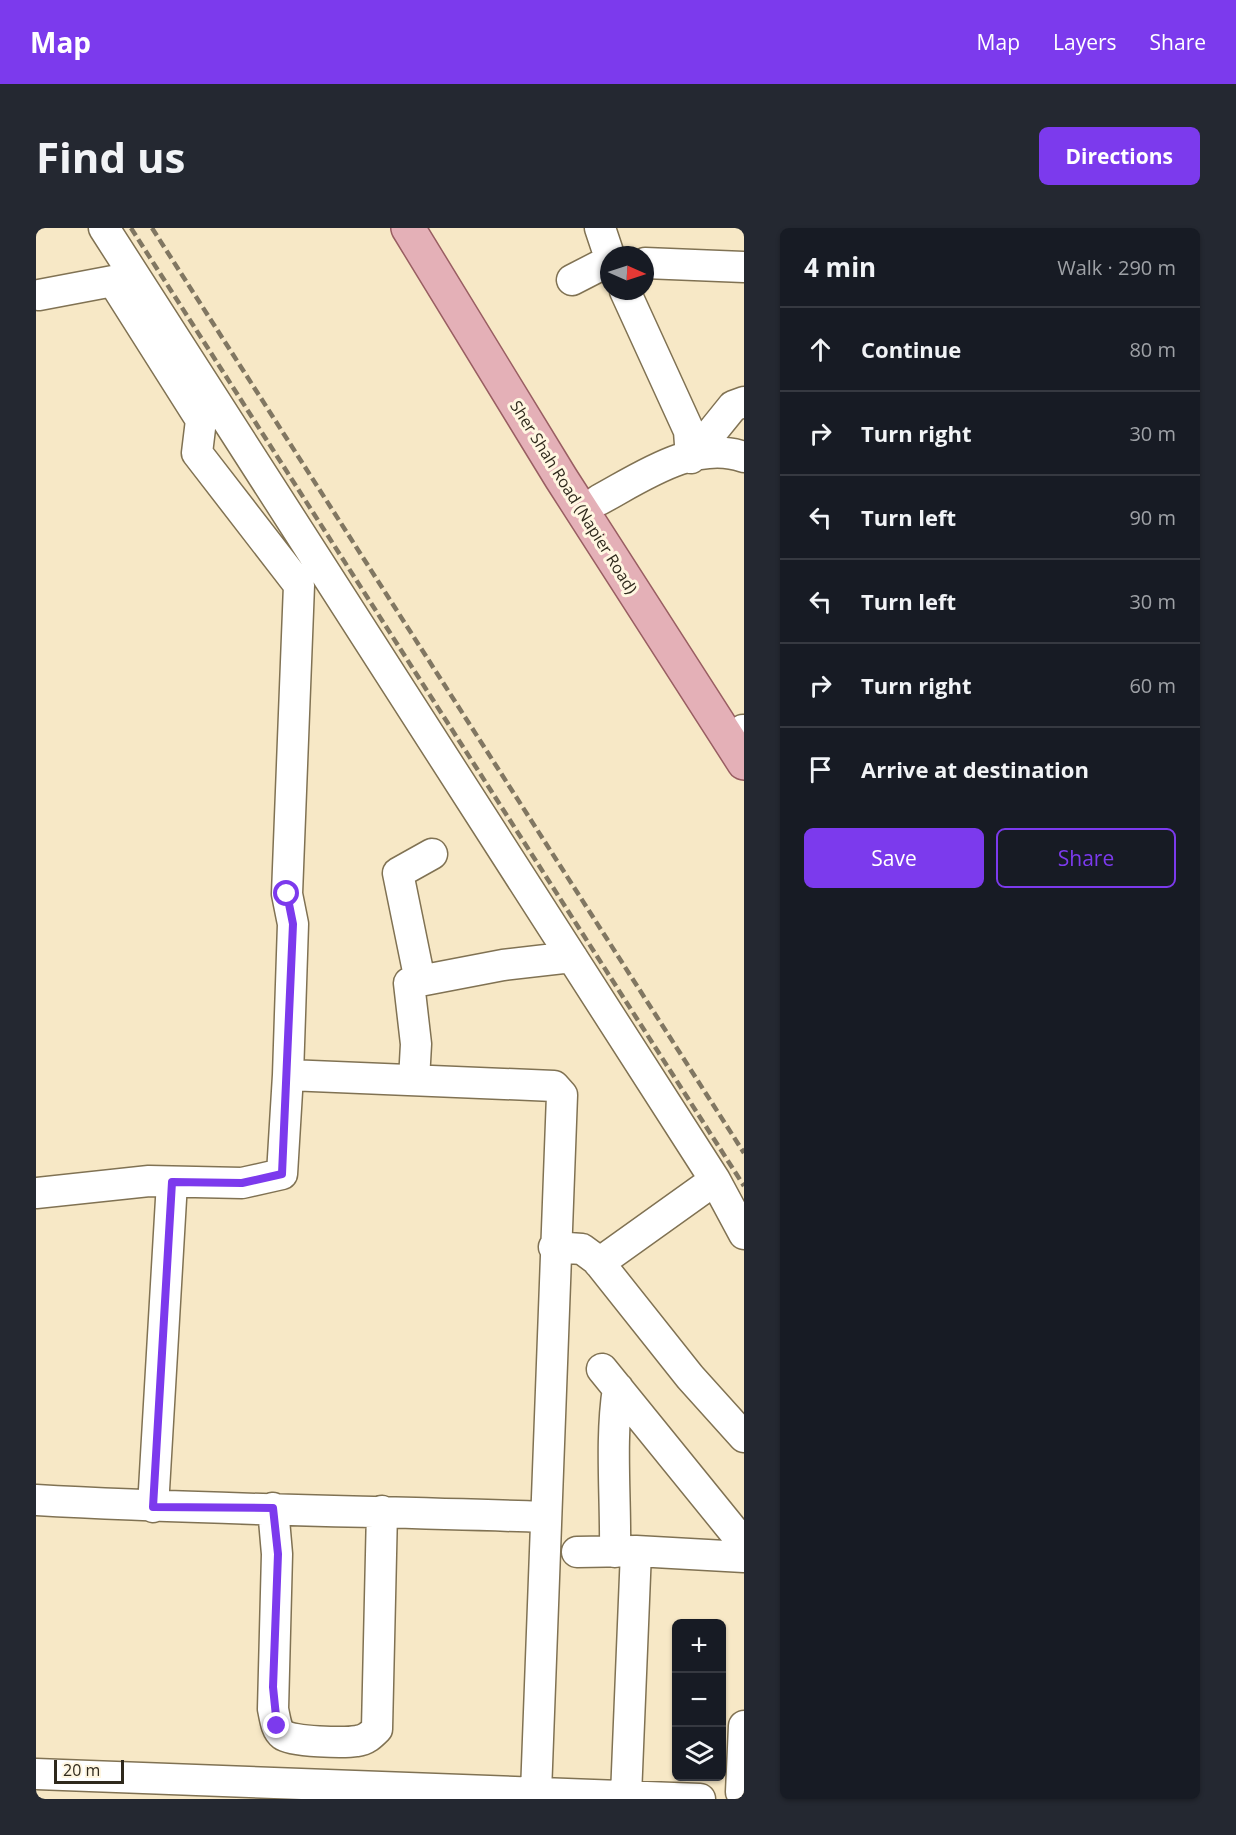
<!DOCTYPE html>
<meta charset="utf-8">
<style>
body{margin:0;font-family:"Open Sans",sans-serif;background:#242831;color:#f1f3f6}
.controls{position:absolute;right:18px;bottom:18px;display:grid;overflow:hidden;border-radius:9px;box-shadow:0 2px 4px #0004}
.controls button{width:54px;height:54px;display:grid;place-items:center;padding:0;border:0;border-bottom:2px solid #363941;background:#171b24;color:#f1f3f6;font:30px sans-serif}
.compass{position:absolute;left:564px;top:18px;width:54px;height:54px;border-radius:50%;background:#171b24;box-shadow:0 2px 4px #0004;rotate:93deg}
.scale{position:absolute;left:18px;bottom:15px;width:70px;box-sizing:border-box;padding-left:6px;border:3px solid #2f291c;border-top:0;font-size:16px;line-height:21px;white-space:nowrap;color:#2f291c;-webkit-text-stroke:4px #fff6e1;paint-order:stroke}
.stop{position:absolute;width:18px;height:18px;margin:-14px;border:4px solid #7c3aed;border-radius:50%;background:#fff}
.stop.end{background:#7c3aed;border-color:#fff;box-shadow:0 2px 6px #0008}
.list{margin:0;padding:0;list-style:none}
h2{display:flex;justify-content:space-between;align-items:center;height:78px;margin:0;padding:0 24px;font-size:26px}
h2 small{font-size:20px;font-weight:400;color:#9ea1a6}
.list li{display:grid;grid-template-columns:39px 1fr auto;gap:18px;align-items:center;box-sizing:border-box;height:84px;padding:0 24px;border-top:2px solid #363941}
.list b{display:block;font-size:22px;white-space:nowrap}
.list em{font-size:20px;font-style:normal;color:#9ea1a6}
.actions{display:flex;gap:12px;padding:18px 24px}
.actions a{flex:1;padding:14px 0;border:2px solid #7c3aed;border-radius:9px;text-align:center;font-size:21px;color:#7c3aed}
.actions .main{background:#7c3aed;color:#fff}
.icon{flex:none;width:33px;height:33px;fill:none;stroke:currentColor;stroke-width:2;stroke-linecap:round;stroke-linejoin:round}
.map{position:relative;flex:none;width:708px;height:1571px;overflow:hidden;border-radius:9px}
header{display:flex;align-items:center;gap:36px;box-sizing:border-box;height:84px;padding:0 30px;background:#7c3aed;color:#fff}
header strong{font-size:28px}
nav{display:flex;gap:33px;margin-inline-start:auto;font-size:21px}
.intro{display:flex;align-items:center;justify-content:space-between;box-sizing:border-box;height:144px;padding:0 36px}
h1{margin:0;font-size:42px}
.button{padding:15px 27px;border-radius:9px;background:#7c3aed;color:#fff;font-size:21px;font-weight:700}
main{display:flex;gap:36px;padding:0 36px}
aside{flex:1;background:#171b24;border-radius:9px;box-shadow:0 2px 4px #0004}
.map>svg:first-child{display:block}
</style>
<header>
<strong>Map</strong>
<nav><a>Map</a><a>Layers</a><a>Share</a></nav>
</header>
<div class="intro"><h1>Find us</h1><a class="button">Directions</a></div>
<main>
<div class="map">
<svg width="708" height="1571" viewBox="0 0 708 1571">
<rect width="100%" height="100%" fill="#f7e8c6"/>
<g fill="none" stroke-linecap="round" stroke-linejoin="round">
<defs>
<path id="minor" d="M68,0L679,952L708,1006
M564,0L573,27
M609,35L708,39
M536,52L573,33
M589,63L653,203L655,230
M3,67L77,53L165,192L161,225L263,357L251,666L257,696L252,847
M655,230L697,178L708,174
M563,272C604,250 659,211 708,229
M707,502H708
M384,753L362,645L396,626
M378,852L380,816L373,755L467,737L536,729
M0,965L113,953L206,955L246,946L252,847L518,858L526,867L500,1565
M518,1019L546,1021L561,1032L654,1149L708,1209
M563,1035L679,952
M566,1141L708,1316
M0,1272C169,1282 339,1283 508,1289
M117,1279L136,954
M237,1280L241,1326L237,1481C239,1490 240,1502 247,1507C256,1514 309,1515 321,1513C330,1512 335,1507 341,1501L346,1283
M541,1324L600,1323L708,1329
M579,1324C580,1270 574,1212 582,1160
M0,1546L664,1571
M705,1564L708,1498
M590,1568L600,1323"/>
<path id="major" d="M372,0L525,250L708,535"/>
</defs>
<use href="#minor" stroke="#807253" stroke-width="33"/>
<use href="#major" stroke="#995e62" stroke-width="36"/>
<use href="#minor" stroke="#fff" stroke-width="30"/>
<use href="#major" stroke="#e4b0b7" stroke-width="33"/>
<path stroke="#817762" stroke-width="4.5" stroke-dasharray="9 4.5" stroke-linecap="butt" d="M95,0L708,958
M116,0L708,925"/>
</g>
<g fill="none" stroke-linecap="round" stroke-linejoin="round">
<path stroke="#7c3aed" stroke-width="8" d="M241,1498L237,1459L242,1326L237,1280L117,1279L136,954L206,955L246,946L257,696L251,666"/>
</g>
<g text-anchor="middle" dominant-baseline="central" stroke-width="6" stroke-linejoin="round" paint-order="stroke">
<g font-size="16" fill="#2f291c" stroke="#fff6e1">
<text transform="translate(538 269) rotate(58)">Sher Shah Road (Napier Road)</text>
</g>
</g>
</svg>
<div class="controls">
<button>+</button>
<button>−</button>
<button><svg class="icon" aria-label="layers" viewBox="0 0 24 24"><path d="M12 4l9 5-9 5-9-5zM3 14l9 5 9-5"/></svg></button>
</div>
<svg class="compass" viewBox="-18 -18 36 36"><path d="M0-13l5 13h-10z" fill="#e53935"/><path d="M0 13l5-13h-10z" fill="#9ea1a6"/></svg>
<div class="scale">20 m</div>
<div class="stop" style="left:251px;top:666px"></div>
<div class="stop end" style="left:241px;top:1498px"></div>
</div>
<aside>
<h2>4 min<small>Walk · 290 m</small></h2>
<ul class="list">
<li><svg class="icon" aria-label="ahead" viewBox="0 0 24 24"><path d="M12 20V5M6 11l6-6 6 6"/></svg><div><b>Continue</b></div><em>80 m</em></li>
<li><svg class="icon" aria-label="right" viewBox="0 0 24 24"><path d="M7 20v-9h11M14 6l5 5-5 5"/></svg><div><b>Turn right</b></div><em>30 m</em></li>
<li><svg class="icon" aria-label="left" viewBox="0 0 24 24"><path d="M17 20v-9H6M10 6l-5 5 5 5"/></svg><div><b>Turn left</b></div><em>90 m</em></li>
<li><svg class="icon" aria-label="left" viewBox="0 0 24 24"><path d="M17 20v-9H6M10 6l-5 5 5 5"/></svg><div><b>Turn left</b></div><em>30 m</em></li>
<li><svg class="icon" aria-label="right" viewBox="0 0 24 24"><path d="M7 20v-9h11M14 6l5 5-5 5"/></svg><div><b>Turn right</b></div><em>60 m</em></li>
<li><svg class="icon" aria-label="arrive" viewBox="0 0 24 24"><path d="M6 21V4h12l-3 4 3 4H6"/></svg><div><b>Arrive at destination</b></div></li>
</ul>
<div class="actions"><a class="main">Save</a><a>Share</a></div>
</aside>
</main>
